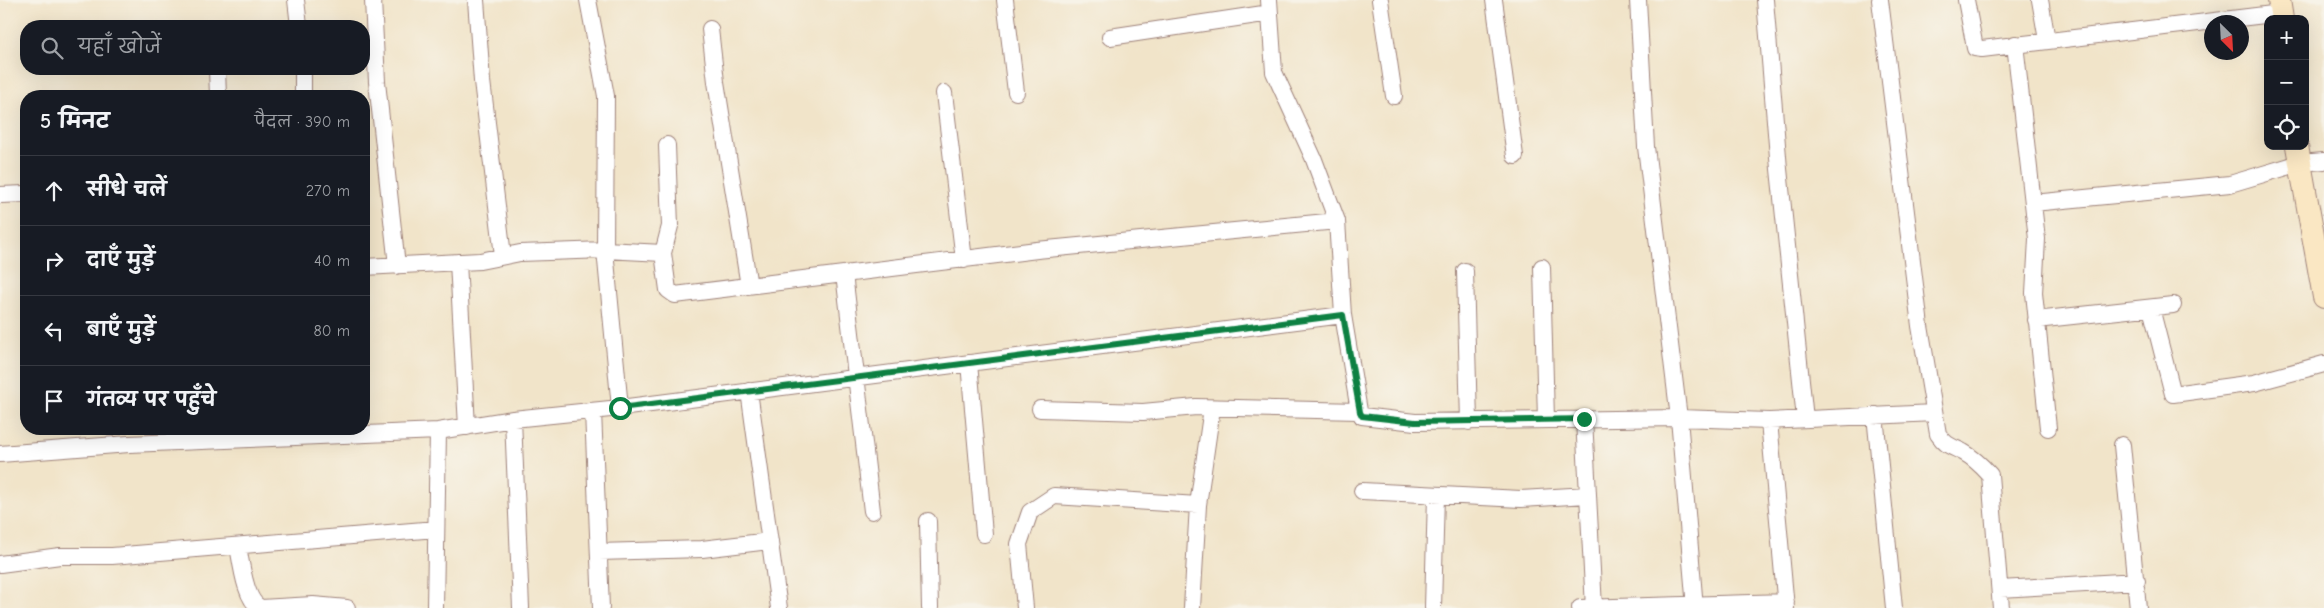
<!DOCTYPE html>
<html lang="hi">
<meta charset="utf-8">
<style>
body{margin:0;font-family:"Comic Neue","Playpen Sans Deva",sans-serif;background:#242831;color:#f1f3f6}
.controls{position:absolute;right:15px;top:15px;display:grid;overflow:hidden;border-radius:10px;box-shadow:0 5px 20px #0002}
.controls button{width:45px;height:45px;display:grid;place-items:center;padding:0;border:0;border-bottom:1px solid #363941;background:#171b24;color:#f1f3f6;font:25px sans-serif}
.compass{position:absolute;left:2204px;top:15px;width:45px;height:45px;border-radius:50%;background:#171b24;box-shadow:0 5px 20px #0002;rotate:156deg}
.stop{position:absolute;width:15px;height:15px;margin:-11px;border:4px solid #0b8043;border-radius:50%;background:#fff}
.stop.end{background:#0b8043;border-color:#fff;box-shadow:0 1px 5px #0008}
.list{margin:0;padding:0;list-style:none}
h2{display:flex;justify-content:space-between;align-items:center;height:65px;margin:0;padding:0 20px;font-size:21px}
h2 small{font-size:16px;font-weight:400;color:#9ea1a6}
.list li{display:grid;grid-template-columns:32px 1fr auto;gap:15px;align-items:center;box-sizing:border-box;height:70px;padding:0 20px;border-top:1px solid #363941}
.list b{display:block;font-size:19px;white-space:nowrap}
.list em{font-size:16px;font-style:normal;color:#9ea1a6}
.icon{flex:none;width:28px;height:28px;fill:none;stroke:currentColor;stroke-width:2;stroke-linecap:round;stroke-linejoin:round}
.map{position:relative;flex:none;width:2324px;height:608px;overflow:hidden}
.search{position:absolute;background:#171b24;box-shadow:0 5px 20px #0002;left:20px;top:20px;width:350px;height:55px;display:flex;align-items:center;gap:12px;box-sizing:border-box;padding:0 18px;border-radius:20px;color:#9ea1a6;font-size:19px}
.panel{position:absolute;background:#171b24;box-shadow:0 5px 20px #0002;left:20px;top:90px;width:350px;height:345px;border-radius:20px}
.map>svg:first-child{display:block}
</style>
<div class="map">
<svg width="2324" height="608" viewBox="0 0 2324 608">
<rect width="100%" height="100%" fill="#f7f3e8"/>
<filter id="ink" filterUnits="userSpaceOnUse"><feTurbulence type="fractalNoise" baseFrequency=".02" numOctaves="2"/><feDisplacementMap in="SourceGraphic" scale="10" xChannelSelector="R" yChannelSelector="G"/><feConvolveMatrix kernelMatrix="1 2 1 2 8 2 1 2 1" color-interpolation-filters="sRGB"/></filter>
<filter id="wash" filterUnits="userSpaceOnUse"><feTurbulence type="fractalNoise" baseFrequency=".0096" numOctaves="4" result="noise"/><feDisplacementMap in="SourceGraphic" scale="20" xChannelSelector="R" yChannelSelector="G"/><feGaussianBlur stdDeviation="1.12" result="paint"/><feColorMatrix in="noise" values="0 0 0 0 0 0 0 0 0 0 0 0 0 0 0 0 0 1.4 0 .05"/><feComposite in="paint" operator="in"/></filter>
<g filter="url(#wash)">
<rect width="100%" height="100%" fill="#f1e4c9"/>
</g>
<g filter="url(#ink)">
<g fill="none" stroke-linecap="round" stroke-linejoin="round">
<defs>
<path id="street" d="M296,0L299,26
M373,0L377,82L397,266
M476,0L482,81L503,256
M588,0L606,96L605,250L620,408
M1005,0L1016,92
M1269,0L1274,72L1313,157L1337,221L1343,315L1359,411L1362,416L1415,422L1679,418L1646,147L1638,0
M1380,0L1394,96
M1494,0L1515,156
M1765,0L1779,169L1805,419
M1880,0L1920,326L1938,434C1946,446 1951,446 1963,452C1974,458 1982,466 1990,475L2001,608
M1966,0L1975,48L1982,49L2281,13
M2040,0L2047,40
M710,29L716,82L749,286
M1110,37L1270,13
M2015,44L2037,239L2034,293L2048,428
M217,69L218,96
M944,93L964,260
M303,96V69
M0,195L26,194
M2033,203L2230,184L2300,163L2324,161
M663,253L670,226L667,145
M458,262L467,427
M364,267L480,261L520,253L605,250L663,253L668,290L675,295L1037,250L1337,221
M1542,267L1546,420
M1465,271L1469,422
M844,274L872,511
M2151,308L2173,394L2254,383L2324,364
M2036,320L2173,305
M969,363L984,534
M749,391L779,608
M1040,409L1143,412L1196,407L1359,411
M593,411L601,608
M1875,415L1894,608
M513,419L521,608
M1584,419L1594,608
M2122,445L2138,608
M0,454L129,444L438,431L513,419L620,408L1343,315
M1362,491L1521,499L1588,495
M928,521L930,608
M238,546C241,561 245,602 261,608L313,605L347,608
M599,552L702,549L770,541
M0,564L60,556H112L436,529
M2000,589L2137,581
M435,608L438,431
M1025,608L1019,544L1030,512L1054,496L1198,505
M1192,608L1198,505L1212,408
M1433,608L1436,495
M1580,608L1786,602
M1695,608L1679,418L1769,421
M1786,608L1769,421L1934,413"/>
<path id="secondary" d="M2279,0L2282,19
M2297,146L2324,297"/>
</defs>
<use href="#street" stroke="#9e827a" stroke-width="18"/>
<use href="#secondary" stroke="#9e827a" stroke-width="24"/>
<use href="#street" stroke="#fff" stroke-width="16"/>
<use href="#secondary" stroke="#fae7c3" stroke-width="22"/>
</g>
</g>
<g fill="none" stroke-linecap="round" stroke-linejoin="round" filter="url(#ink)">
<path stroke="#0b8043" stroke-width="6" d="M620,408L1343,315L1360,412L1362,416L1415,422L1584,419"/>
</g>
</svg>
<div class="controls">
<button>+</button>
<button>−</button>
<button><svg class="icon" aria-label="locate" viewBox="0 0 24 24"><circle cx="12" cy="12" r="6"/><path d="M12 2v4M12 18v4M2 12h4M18 12h4"/></svg></button>
</div>
<svg class="compass" viewBox="-18 -18 36 36"><path d="M0-13l5 13h-10z" fill="#e53935"/><path d="M0 13l5-13h-10z" fill="#9ea1a6"/></svg>
<div class="stop" style="left:620px;top:408px"></div>
<div class="stop end" style="left:1584px;top:419px"></div>
<div class="search"><svg class="icon" aria-label="search" viewBox="0 0 24 24"><circle cx="10" cy="10" r="6"/><path d="M15 15l6 6"/></svg>यहाँ खोजें</div>
<section class="panel">
<h2>5 मिनट<small>पैदल · 390 m</small></h2>
<ul class="list">
<li><svg class="icon" aria-label="ahead" viewBox="0 0 24 24"><path d="M12 20V5M6 11l6-6 6 6"/></svg><div><b>सीधे चलें</b></div><em>270 m</em></li>
<li><svg class="icon" aria-label="right" viewBox="0 0 24 24"><path d="M7 20v-9h11M14 6l5 5-5 5"/></svg><div><b>दाएँ मुड़ें</b></div><em>40 m</em></li>
<li><svg class="icon" aria-label="left" viewBox="0 0 24 24"><path d="M17 20v-9H6M10 6l-5 5 5 5"/></svg><div><b>बाएँ मुड़ें</b></div><em>80 m</em></li>
<li><svg class="icon" aria-label="arrive" viewBox="0 0 24 24"><path d="M6 21V4h12l-3 4 3 4H6"/></svg><div><b>गंतव्य पर पहुँचे</b></div></li>
</ul>
</section>
</div>
